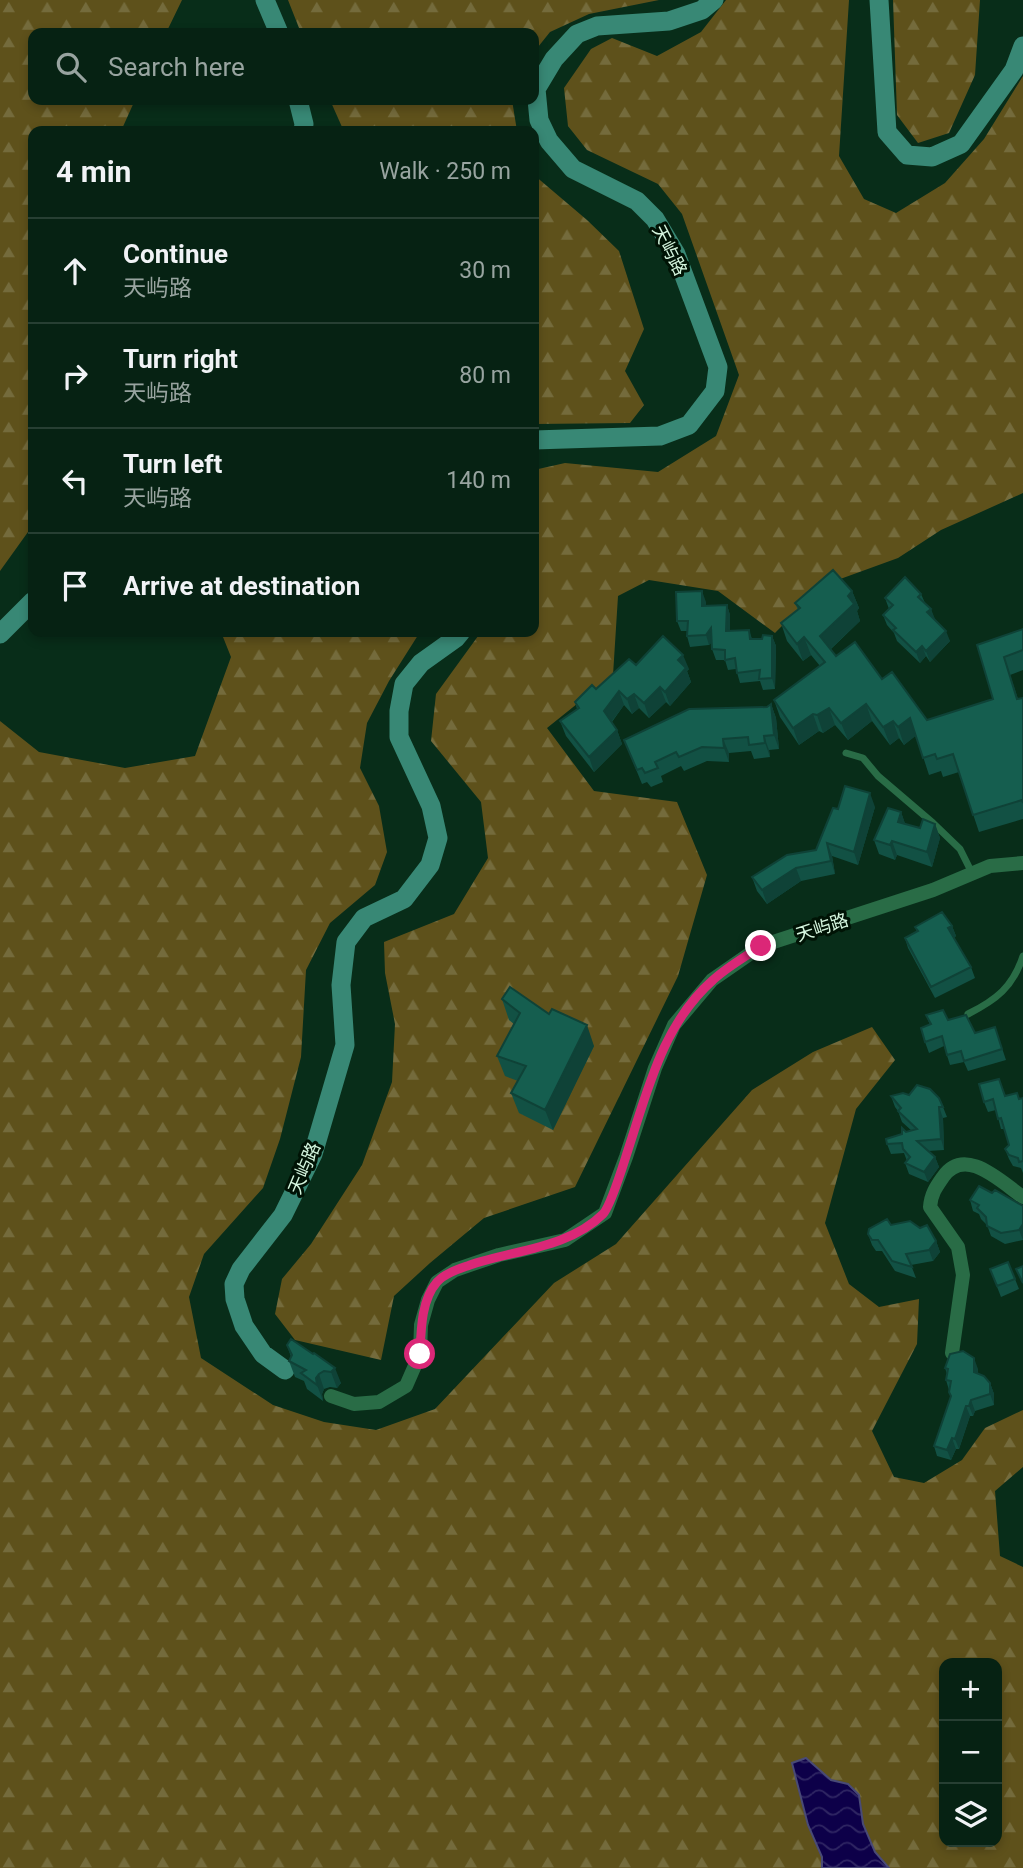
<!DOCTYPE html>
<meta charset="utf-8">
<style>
body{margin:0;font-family:Roboto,"Noto Sans SC",sans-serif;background:#0f2a1c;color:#f1f3f6}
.controls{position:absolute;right:21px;bottom:21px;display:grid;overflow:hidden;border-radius:14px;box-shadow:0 4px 10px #0003}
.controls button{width:63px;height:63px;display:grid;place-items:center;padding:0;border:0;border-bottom:2px solid #273f33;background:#062213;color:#f1f3f6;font:35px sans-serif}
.stop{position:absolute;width:21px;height:21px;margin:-16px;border:5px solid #db2777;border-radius:50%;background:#fff}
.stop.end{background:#db2777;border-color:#fff;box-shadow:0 2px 7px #0008}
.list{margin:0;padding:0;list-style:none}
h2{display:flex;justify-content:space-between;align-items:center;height:91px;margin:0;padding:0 28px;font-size:30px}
h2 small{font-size:23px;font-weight:400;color:#98a4a0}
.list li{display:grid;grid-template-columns:46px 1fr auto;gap:21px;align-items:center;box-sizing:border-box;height:105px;padding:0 28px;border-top:2px solid #273f33}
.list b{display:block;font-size:26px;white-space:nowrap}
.list p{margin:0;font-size:23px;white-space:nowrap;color:#98a4a0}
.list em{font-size:23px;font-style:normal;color:#98a4a0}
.icon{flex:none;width:38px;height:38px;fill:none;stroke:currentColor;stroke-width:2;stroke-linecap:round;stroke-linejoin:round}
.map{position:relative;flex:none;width:1023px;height:1868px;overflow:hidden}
.search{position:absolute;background:#062213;box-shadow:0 4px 10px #0003;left:28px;top:28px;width:511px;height:77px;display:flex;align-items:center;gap:18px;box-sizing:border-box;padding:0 24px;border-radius:14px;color:#98a4a0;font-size:26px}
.panel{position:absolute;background:#062213;box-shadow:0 4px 10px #0003;left:28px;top:126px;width:511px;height:511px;border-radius:14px}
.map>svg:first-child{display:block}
</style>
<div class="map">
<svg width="1023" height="1868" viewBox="0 0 1023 1868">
<defs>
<pattern id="forest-firs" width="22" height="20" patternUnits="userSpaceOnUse" patternTransform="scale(1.75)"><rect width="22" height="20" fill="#5e511b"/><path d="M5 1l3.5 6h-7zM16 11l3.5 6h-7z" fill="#746b3c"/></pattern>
<pattern id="water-waves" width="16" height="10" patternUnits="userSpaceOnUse" patternTransform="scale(1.75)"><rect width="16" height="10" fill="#0d0049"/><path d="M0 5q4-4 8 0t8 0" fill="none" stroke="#2f2663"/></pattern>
</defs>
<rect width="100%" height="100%" fill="#082d19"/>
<path fill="url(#forest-firs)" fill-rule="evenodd" d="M0,0H182L166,33H33V100H135L121,131H33V525L0,571Z
M288,0H659L589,14L550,32L534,52V33H301Z
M726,0H849L839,156L864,199L896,213L945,183L984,139L1023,76V493L941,530L898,558L821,586L775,633L718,591L649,580L618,596L613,675L547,728L594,791L677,802L707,875L678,976L575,1187L484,1218L430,1263L394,1296L381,1360L295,1340L275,1314L282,1279L311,1244L362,1165L392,1082L395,1024L385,973L384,942L454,914L488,858L481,802L431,741L436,694L481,632H534V470L565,463L658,472L716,436L739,375L682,214L658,184L587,150L568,126L564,88L591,49L612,38L657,56L701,32Z
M893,0H980L975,75L949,133L918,143L897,115Z
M330,100H512L517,131H341L342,127Z
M534,175L587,220L619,251L644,329L625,371L644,405L630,423L534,424Z
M221,632H420L389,681L367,723L360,768L379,806L387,852L375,885L330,923L306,970L301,1057L280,1139L263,1188L204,1254L189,1297L201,1358L273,1405L324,1422L376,1430L435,1409L554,1283L616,1244L752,1090L813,1052L872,1027L895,1060L856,1109L825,1223L849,1284L879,1307L919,1299L917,1344L872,1431L894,1477L924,1483L962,1460L985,1428L1023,1410V1467L995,1491L1000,1556L1023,1567V1868H0V721L39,752L125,768L195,756L231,657ZM944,1663H997V1842H944Z"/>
<path fill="url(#water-waves)" stroke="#494a76" stroke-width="2" d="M806,1758L831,1780L848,1784L859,1795L863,1824L875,1852L889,1868H822V1857L808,1825L792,1763Z"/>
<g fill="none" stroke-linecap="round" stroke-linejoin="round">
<path stroke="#296c46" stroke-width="7" d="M846,753L863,758L878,776L933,823L960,849L972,873
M968,1014C996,1000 1013,987 1023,956"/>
<path stroke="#296c46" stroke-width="14" d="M952,1353L963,1275L958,1247L930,1207C931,1194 936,1187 943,1177C965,1145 1001,1182 1023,1197
M331,1396L354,1404L379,1402L406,1386L420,1354L421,1325L428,1300L437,1282L455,1270L499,1255L565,1240L605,1213L626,1157L655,1068L674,1025L712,980L761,946L933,890L990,866L1023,863"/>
<path stroke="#388875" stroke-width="19" d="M265,0L279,33
M879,0L887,132L907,155L932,157L961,144L1014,70L1023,46
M298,100L304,124L303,131
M534,440L660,436L689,425L715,391L718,367L676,254L655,219L637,201L573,169L549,141L539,120L536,89L554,59L577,34L597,26L669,21L702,10L714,0
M0,634L33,601
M285,1370L263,1354L244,1326L235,1299L234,1284L241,1269L283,1215L313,1154L345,1045L341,985L346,942L364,918L404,899L430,865L438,838L431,806L399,737V711L404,684L421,663L456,638L461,632"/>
</g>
<path fill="#125144" d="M852,591L859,608L857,611L860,621L831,649L836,656L882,679L927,720L993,699L977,645L1023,629V670L1010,675L1018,699L1023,698V819L979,832L959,772L943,777L941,771L929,775L916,735L904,745L899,738L890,745L872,721L848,740L835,725L823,733L819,731L799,745L780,717L774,700L820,666L811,655L803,661L787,641L781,623L798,610L795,603Z
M921,594L925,603L931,609L934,620L950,641L930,662L926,656L920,663L897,641L894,633L887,625L883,615L889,609L885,598Z
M706,602V606L727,605L730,615V631L749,630L752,639H762L772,636L776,646L775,689L763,690L760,681L740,683L736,669L728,670L725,660H716L712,649V642L709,645L690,647L687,636V631H681L677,621Z
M636,665L689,669L687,671L691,682L670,706L666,702L649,718L639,708L632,714L624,705L612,722L617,730L622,744L594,772L566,736L560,721L577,709L575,702Z
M771,704L776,718L779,749L769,750L770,757L754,759L751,751L729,753V762L707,761L684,771L681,766L661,776L663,782L651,787L647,782L642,784L624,740L767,707Z
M875,807L858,865L832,856L835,874L801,881L767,904L757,891L752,877L816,850L838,809Z
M901,812L905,824L920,828L935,824L940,838L932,867L897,855L895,860L879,854L874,840Z
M952,926L956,936L954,938L971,967L975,978L935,998L908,948L905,938L917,932L915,927Z
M502,999L594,1046L553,1130L519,1113L511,1093L518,1081L505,1076L497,1056L514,1024L509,1020Z
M926,1015L948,1020L975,1033L995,1027L1006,1060L968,1071L964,1062L950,1065L944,1046L929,1053L925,1042L930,1025Z
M891,1096L943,1107L947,1117L943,1118L944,1150L928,1151L935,1157L939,1167L928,1182L909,1174L905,1163L907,1161L904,1153L891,1154L887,1144L906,1132L912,1131L902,1122L898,1111L895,1107Z
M1005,1096L1019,1099L1023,1098V1173L1021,1168L1013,1166L1009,1159L1005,1149L1009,1145L1004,1129H1001L996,1110L988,1112L984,1102Z
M992,1193L1023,1206V1240L1005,1244L991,1236L987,1225L981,1219L979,1214L973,1211L970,1200Z
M891,1225L936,1241L940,1252L933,1261L911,1265L916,1278L895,1271L882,1251H876L872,1245L868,1234Z
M990,1269L1015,1279L1019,1289L1001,1297Z
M287,1345L313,1354L314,1353L341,1383L337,1388L330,1387L324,1389L322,1394L323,1401L307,1389L304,1381L295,1377L289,1361L291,1357Z
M945,1368L978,1369V1374L990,1383L994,1394V1405L975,1411L973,1416H970L959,1449H956L951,1460L937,1456L934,1446L951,1397L946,1380L947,1374Z"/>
<path fill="#0f4237" d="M702,591L706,602V616L702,606Z
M852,591L859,608L857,611L860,621L826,653L820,636Z
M727,605L730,615V641L726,631Z
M931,609L935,619L931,623L927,612Z
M711,628L715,638L709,645L706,635Z
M946,631L950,641L930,662L926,651Z
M772,636L776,646L775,689L772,678Z
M804,637L811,655L803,661L797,644Z
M922,646L926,656L920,663L916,652Z
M683,655L689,669L687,671L691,682L670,706L665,692L678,660Z
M660,687L666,702L649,718L644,703Z
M619,691L624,705L609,725L604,711Z
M634,694L639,708L632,714L627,699Z
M771,704L776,718L779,749L774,735Z
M866,704L872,721L848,740L841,723Z
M829,708L835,725L823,733L817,715Z
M813,714L819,731L799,745L793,728Z
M910,718L917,735L904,745L898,727Z
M893,721L899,738L890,745L883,727Z
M617,730L622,744L594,772L589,757Z
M764,736L769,750L770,757L765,743Z
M723,739L729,753V762L724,748Z
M870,793L875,807L858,865L854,852Z
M901,812L906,826L898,822Z
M935,824L940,838L932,867L927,852Z
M892,841L897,855L895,860L890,845Z
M827,843L832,856L835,874L831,861Z
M796,868L801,881L767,904L762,890Z
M952,926L956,936L952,939L948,928Z
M587,1025L594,1046L553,1130L545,1110Z
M939,1107L943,1118L944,1150L941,1139Z
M935,1157L939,1167L928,1182L924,1172Z
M1023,1224V1240L1019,1230Z
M936,1241L940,1252L933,1261L929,1250Z
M974,1358L978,1369V1382L974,1372Z
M335,1368L341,1383L337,1388L331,1372Z
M319,1374L324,1389L322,1394L323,1401L317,1385L316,1378Z
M990,1383L994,1394V1405L990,1394Z
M971,1400L975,1411L973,1416L969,1406Z
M966,1406L970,1416L959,1449L955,1439Z
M952,1438L956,1449L951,1460L947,1450Z"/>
<path fill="#155e4f" stroke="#0f4237" stroke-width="2" d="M833,570L852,591L848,596L854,604L820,636L836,656L855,642L882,679L892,672L927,720L993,699L977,645L1023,629V650L1004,657L1017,699L1023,698V803L1022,800L973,815L953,754L937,759L935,754L923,758L910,718L898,727L893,721L883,727L866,704L841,723L829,708L817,715L813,714L793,728L774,700L825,662L804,637L797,644L781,623L800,608L795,603Z
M905,577L921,594L918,597L931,609L927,612L946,631L926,651L922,646L916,652L893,630L896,628L883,615L893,605L885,598Z
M702,591V606L727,605L726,631L749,630L750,639H762L763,635L772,636V678L759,679L760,670L737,673L735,658L725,660V650L712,649L711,628L706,635L687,636L688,621H677L676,592Z
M663,636L683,655L678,660L686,668L665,692L660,687L644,703L634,694L627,699L619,691L604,711L617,730L589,757L560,721L579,708L575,702L592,685L596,689L629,659L636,665Z
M771,704L774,735L764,736L765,743L749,745L748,737L723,739L724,748L702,747L679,757L676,752L655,762L658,768L645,773L642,768L637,770L624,740L689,709L767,707Z
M845,786L870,793L854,852L827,843L831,861L796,868L762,890L752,877L787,855L816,850L833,808L838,809Z
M888,808L901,812L898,822L920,828L923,819L935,824L927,852L892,841L890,845L874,840Z
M942,912L952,926L948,928L971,967L931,987L905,938L918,931L915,927Z
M510,987L549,1014L552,1009L587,1025L545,1110L511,1093L526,1066L497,1056L520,1013L502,999Z
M943,1010L948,1020L966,1015L975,1033L995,1027L1002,1049L964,1061L961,1051L947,1055L942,1036L925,1042L921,1028L931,1024L926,1015Z
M999,1079L1005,1096L1017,1093L1019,1099L1023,1098V1161L1019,1162L1018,1158L1009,1155L1005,1149L1009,1145L1001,1118L998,1119L993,1099L984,1102L979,1084Z
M917,1085L930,1089L939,1098L943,1107H939L941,1139L917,1141L935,1157L924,1172L905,1163L910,1157L903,1149L902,1143L887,1144L886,1139L902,1134V1128L906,1132L917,1129L898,1111L901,1108L891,1096L903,1093L909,1095Z
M979,1186L992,1193L995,1190L1023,1206V1224L1019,1230L1001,1233L987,1226L986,1217L977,1208L979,1205L970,1200Z
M887,1219L891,1225L910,1221L920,1228L927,1225L936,1241L929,1250L906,1254L912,1267L892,1261L878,1240H872L868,1234L869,1229Z
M1008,1262L1015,1279L997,1286L990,1269Z
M1023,1266V1283L1016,1269Z
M291,1339L313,1354L314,1353L335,1368L331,1372L324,1371L319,1374L316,1378L317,1385L301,1373L306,1370L289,1361L292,1355L287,1345Z
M963,1351L974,1358V1372L984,1376L990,1383V1394L971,1400L969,1406H966L955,1439L952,1438L947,1450L934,1446L951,1396L949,1392L951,1381L946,1380L948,1369L945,1368L950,1354Z"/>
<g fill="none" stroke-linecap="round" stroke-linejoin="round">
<path stroke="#db2777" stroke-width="9" d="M420,1354C421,1331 421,1300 437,1282C445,1273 459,1269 470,1265C514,1250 569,1248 603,1214C611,1206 624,1162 628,1150C648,1089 663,1024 713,980C727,967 745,957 761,946"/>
</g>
<g text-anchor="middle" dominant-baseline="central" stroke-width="6" stroke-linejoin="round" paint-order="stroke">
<g font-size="18" fill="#d5f6df" stroke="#001305">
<text transform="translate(670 250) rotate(63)">天屿路</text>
<text transform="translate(822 927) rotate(-18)">天屿路</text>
<text transform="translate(304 1168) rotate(-67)">天屿路</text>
</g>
</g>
</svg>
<div class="controls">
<button>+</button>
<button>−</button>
<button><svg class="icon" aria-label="layers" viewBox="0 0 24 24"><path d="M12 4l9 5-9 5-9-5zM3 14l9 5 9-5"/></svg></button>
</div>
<div class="stop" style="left:420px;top:1354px"></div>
<div class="stop end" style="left:761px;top:946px"></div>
<div class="search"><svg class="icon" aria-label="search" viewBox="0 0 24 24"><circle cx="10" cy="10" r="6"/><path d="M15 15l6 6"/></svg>Search here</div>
<section class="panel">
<h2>4 min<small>Walk · 250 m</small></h2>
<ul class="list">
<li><svg class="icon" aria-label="ahead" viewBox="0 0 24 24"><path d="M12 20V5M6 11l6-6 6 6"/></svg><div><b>Continue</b><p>天屿路</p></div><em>30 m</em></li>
<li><svg class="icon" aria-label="right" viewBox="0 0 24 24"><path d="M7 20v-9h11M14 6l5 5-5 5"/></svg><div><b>Turn right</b><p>天屿路</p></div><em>80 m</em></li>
<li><svg class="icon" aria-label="left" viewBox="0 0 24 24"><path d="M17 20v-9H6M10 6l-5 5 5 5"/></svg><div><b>Turn left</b><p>天屿路</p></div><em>140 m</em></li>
<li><svg class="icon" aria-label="arrive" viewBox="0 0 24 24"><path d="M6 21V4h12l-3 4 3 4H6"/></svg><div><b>Arrive at destination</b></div></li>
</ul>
</section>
</div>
